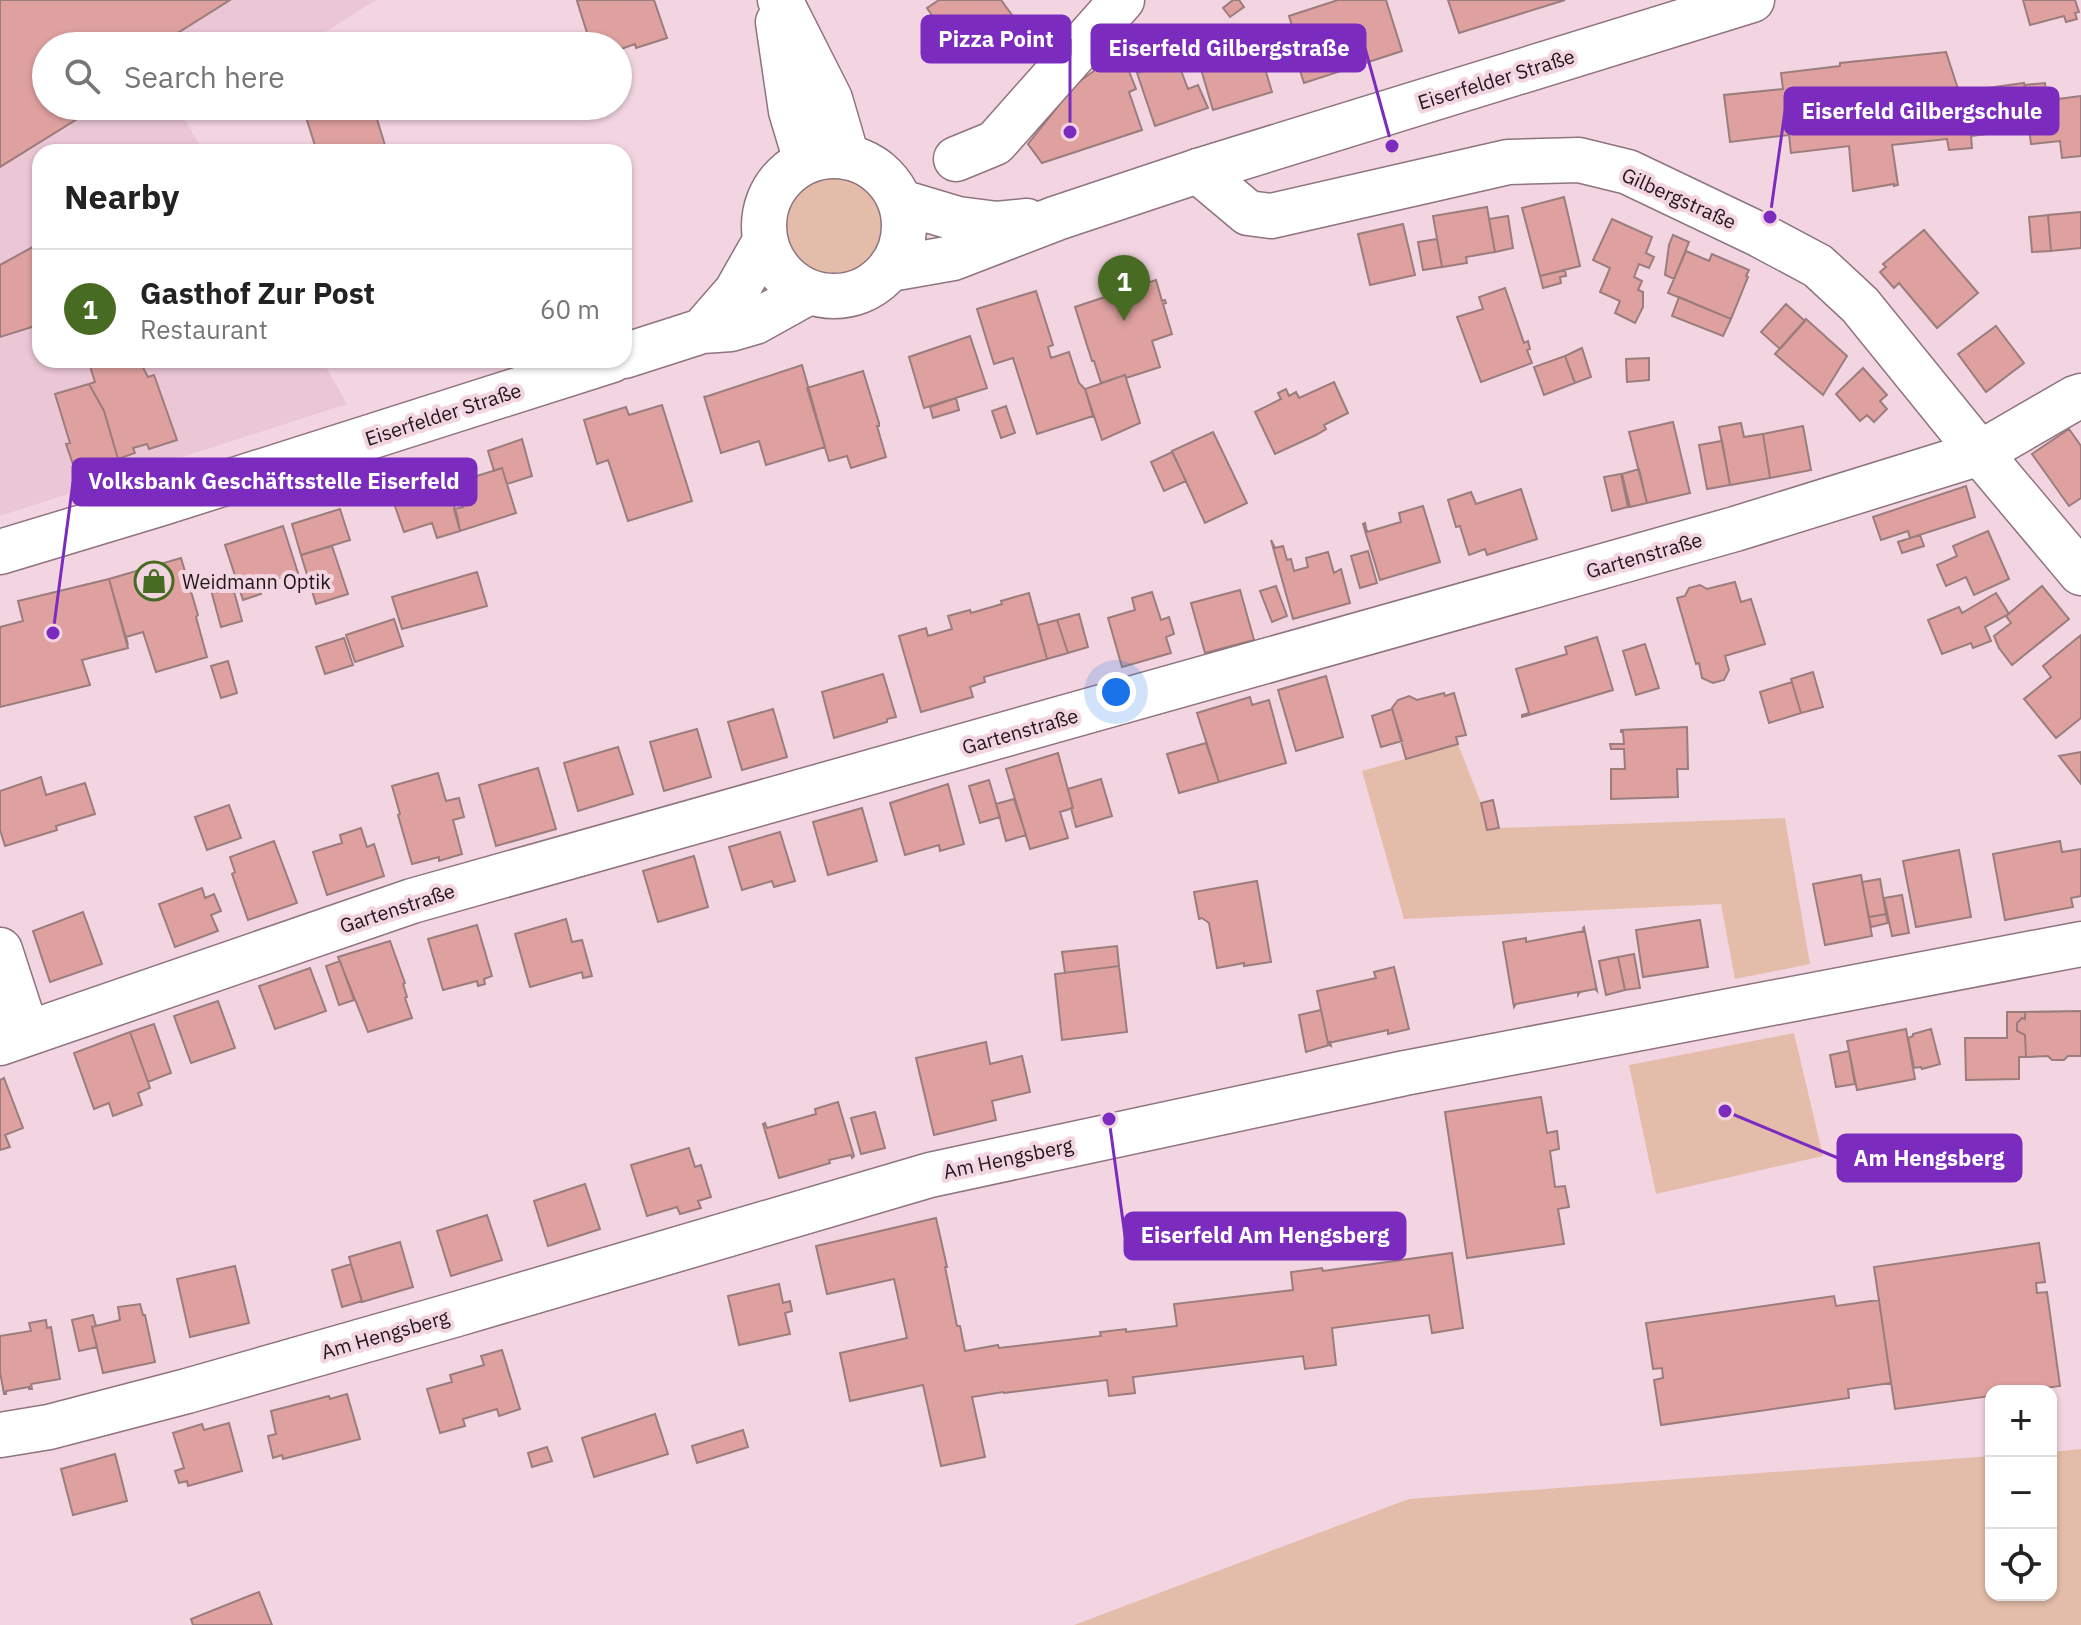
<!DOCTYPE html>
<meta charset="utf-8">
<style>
body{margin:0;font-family:"IBM Plex Sans",sans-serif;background:#f2f2f2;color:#222}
.controls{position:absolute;right:24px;bottom:24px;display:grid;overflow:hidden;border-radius:16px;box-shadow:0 2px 6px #0004}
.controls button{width:72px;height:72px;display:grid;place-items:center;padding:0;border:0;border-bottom:2px solid #e0e0e0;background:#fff;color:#222;font:40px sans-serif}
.you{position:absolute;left:1116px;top:692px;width:28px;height:28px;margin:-20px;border:6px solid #fff;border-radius:50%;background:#1a73e8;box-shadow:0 0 0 12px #1a73e833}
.badge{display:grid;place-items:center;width:52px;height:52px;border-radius:50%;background:#476b23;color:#fff;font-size:26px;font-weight:700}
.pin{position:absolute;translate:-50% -66px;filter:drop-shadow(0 2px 4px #0008)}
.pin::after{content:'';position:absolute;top:42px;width:28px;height:24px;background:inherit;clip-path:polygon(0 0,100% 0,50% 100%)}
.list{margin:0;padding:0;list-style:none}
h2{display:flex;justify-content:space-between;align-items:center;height:104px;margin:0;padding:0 32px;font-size:34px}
h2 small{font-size:26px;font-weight:400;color:#767676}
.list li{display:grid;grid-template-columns:52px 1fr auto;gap:24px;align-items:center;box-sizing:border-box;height:120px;padding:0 32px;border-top:2px solid #e0e0e0}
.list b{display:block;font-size:30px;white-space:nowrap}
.list p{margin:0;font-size:26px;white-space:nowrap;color:#767676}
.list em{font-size:26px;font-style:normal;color:#767676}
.icon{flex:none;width:44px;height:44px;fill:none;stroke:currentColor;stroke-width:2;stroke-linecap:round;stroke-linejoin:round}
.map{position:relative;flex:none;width:2081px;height:1625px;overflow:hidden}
.search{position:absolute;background:#fff;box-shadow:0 2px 6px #0004;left:32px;top:32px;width:600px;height:88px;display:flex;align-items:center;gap:20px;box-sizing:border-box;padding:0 28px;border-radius:44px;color:#767676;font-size:30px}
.panel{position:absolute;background:#fff;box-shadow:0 2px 6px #0004;left:32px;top:144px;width:600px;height:224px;border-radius:24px}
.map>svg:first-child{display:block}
</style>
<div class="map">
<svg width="2081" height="1625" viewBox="0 0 2081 1625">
<rect width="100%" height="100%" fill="#f3d5e1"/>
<path fill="#ebc6d5" d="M0,0H376L303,46H46V106H207L185,120L204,152H40V360H322L347,404L0,516Z"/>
<path fill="#e4bdaa" d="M765 227a69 69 0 1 1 138 0a69 69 0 1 1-138 0Z
M1458,744L1481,803L1488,830L1499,828L1785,818L1810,964L1735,979L1721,904L1404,919L1362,771Z
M1794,1033L1823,1156L1656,1194L1629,1065Z
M2081,1449V1625H1074L1409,1499L1991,1456V1595H2051V1452Z"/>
<path fill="#dfa1a0" stroke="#9a7d7c" stroke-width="2" d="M0,0H230L157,46H46V106H98L0,167Z
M580,0H654L667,38L636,48L635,44L618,50V46H585L582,38L588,36L577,1Z
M939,0H1001L1012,15L1008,18L1005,30L993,28L995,39L986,45L978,39L975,53L962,51L958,53L927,8Z
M1233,0H1239L1244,7L1230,17L1223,8Z
M1338,0H1386L1402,51L1304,83L1286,27L1292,26L1289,16Z
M1448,0H1565L1459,33Z
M2023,0H2075L2079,12L2075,13L2077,19L2066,22L2064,16L2030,25Z
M1257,42L1272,92L1213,110L1198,59Z
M1171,44L1176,60L1139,72L1133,57Z
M1119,46L1136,89L1129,92L1142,130L1042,163L1028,144L1059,105L1057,97L1094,71L1093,69Z
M1946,52L1959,92L2024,83L2029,129L1971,136L1972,148L1949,150L1947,139L1892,145L1898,185L1894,186V184L1853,191L1849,146L1791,153L1789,135L1730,142L1724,95L1783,89L1781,73L1840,66V63Z
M1177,60L1188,89L1198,85L1208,108L1155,126L1137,73Z
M2045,83L2047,99L2027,101L2025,85Z
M2081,96V156L2062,158L2060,141L2031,144L2026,103Z
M341,106H373L387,152H317L306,117Z
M1564,197L1580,266L1540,276L1522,208Z
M1487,207L1495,252L1466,257L1467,263L1442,267L1433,216Z
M2081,212V248L2051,251L2048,215Z
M2048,215L2051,251L2032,252L2029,217Z
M1508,216L1513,248L1495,252L1489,219Z
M1612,219L1652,237L1646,253L1654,257L1649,268L1639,264L1634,277L1642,281L1638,290L1643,292V307L1635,323L1615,313L1620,301L1600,292L1610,268L1593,260Z
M1403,224L1415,275L1370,285L1358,234Z
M1924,230L1978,293L1937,328L1899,283L1894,288L1880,272L1886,267L1883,264Z
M1673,235L1689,242L1674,279L1665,275L1669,245Z
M1437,239L1442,267L1423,270L1418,242Z
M40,243V336L35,326L0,337V265Z
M1686,251L1709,261L1712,254L1749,270L1746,276L1748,277L1731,319L1668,293Z
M1565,270L1566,276L1560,277L1561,283L1543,288L1540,276Z
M1156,280L1162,301L1165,300L1166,303L1163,304L1172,334L1152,341L1160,367L1126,378L1125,375L1101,383L1094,361H1092L1075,307Z
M1505,288L1524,343L1528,341L1530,349L1527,350L1532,363L1481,382L1457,317L1483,309L1479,297Z
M1036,291L1053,345L1048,347L1051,358L1069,352L1079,383L1085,389L1093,416L1037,434L1013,358L994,364L977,309Z
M1679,297L1731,319L1723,336L1672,316Z
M1786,304L1805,321L1780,349L1761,332Z
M1806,319L1847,356L1823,395L1775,354Z
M1996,326L2024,363L1986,392L1958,354Z
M970,336L987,388L924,408L909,357Z
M1582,348L1591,377L1575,383L1565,356Z
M1565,356L1575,383L1544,395L1534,367Z
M1649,358V380L1627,382L1626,359Z
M88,360H139L148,377L154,375L177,440L149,449L147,444L133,448L135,453L118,459L104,411L89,384L95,382Z
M802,365L825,447L766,465L759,441L721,453L704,396L705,397Z
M1863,368L1887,395L1880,401L1887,409L1874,422L1867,415L1860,421L1836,394Z
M863,371L879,423V426H877L886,457L851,468L847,456L829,461L807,388Z
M1125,375L1140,423L1102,440L1085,389Z
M1334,382L1348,413L1324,425L1326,429L1316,435L1275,454L1255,412L1281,399L1278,393L1286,389L1289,396L1296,392L1299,398Z
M89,384L104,411L118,459L76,473L66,444L70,443L55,394Z
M956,398L959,410L933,418L930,407Z
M662,405L692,501L628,521L608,460L597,464L584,420L626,407L629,415Z
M1006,406L1015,433L1001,438L992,411Z
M1673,422L1690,493L1647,503L1629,432Z
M1741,423L1744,437L1763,434L1770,478L1730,485L1719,427Z
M1803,426L1811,470L1770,478L1763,434Z
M2069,429L2081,446V498L2069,506L2032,454Z
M1213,432L1247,503L1205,523L1172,451Z
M522,439L532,476L507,484L502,468L494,471L488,451Z
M1722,441L1730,485L1707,489L1699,445Z
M1172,452L1186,481L1164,491L1151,462Z
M502,468L516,513L460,531L454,509L463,507L455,483Z
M1639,469L1647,503L1630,507L1622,474Z
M443,474L457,515L460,531L437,538L432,523L404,532L390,492Z
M1621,474L1628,507L1612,511L1604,477Z
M1966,486L1975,517L1910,538L1908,531L1881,540L1873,517Z
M1521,489L1537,539L1487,555L1485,549L1469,555L1460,526L1456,527L1448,500L1471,492L1476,504Z
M1423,506L1440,562L1380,580L1363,524L1365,523L1367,532L1401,522L1399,513Z
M340,509L350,540L301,555L292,524Z
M283,526L298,573L258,586L261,594L243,600L225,545Z
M1988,531L2009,579L1974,595L1966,577L1946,586L1937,565L1957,556L1953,546Z
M1920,535L1924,546L1902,553L1898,542Z
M1271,540L1275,548L1283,546L1287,560L1291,559L1294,571L1308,567L1306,558L1328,552L1334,573L1341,569L1350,603L1293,619Z
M332,546L348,594L316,604L301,555Z
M1368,551L1377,583L1360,588L1351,556Z
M181,558L198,615L196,617L207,657L156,672L143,632L126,637L128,645L109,579Z
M477,572L487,606L402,629L392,597Z
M109,579L128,648L82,660L90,685L0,707V627L23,621L18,601Z
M1735,582L1741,602L1751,599L1765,644L1725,656L1729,670L1724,680L1713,683L1702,678L1699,663L1696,664L1677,598L1685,596L1689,588L1700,585L1707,589Z
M232,584L242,621L221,627L211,590Z
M1276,586L1287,616L1272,622L1260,591Z
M2042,586L2069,619L2012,665L1999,648L1994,636L2011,623L2006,616Z
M1240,590L1254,640L1205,653L1191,603Z
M1152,592L1161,620L1169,617L1174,634L1166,637L1171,653L1122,667L1108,618L1135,610L1132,598Z
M1029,593L1047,659L984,677L985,682L970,687L973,697L921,712L899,636L926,628L928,636L952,629L948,616L970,610L971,613L1002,604L1001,601Z
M1996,593L2009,614L1985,627L1991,641L1973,648L1971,643L1942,654L1928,620L1959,607L1962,613Z
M1079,614L1088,647L1068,653L1057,620Z
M394,619L403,646L355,662L346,635Z
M1057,620L1068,653L1047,659L1038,625Z
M2081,635V718L2056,738L2024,699L2051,677L2043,666Z
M1597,637L1613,690L1522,717V715L1529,713L1516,669L1567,654L1565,647Z
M344,638L353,665L325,674L316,647Z
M1645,644L1659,688L1636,695L1623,651Z
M228,661L237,693L221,698L211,666Z
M1813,672L1823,707L1801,713L1791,679Z
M883,674L896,717L887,719V722L834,738L822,692Z
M1326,676L1343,737L1296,751L1278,690Z
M1792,682L1801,713L1769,723L1760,692Z
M1444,693L1445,696L1454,693L1466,735L1456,737L1458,744L1406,759L1392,708L1398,700L1409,696L1417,700Z
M1250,697L1252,705L1269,700L1286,763L1219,782L1197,713Z
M773,709L787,757L742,770L728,722Z
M1392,709L1402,741L1381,747L1372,716Z
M1687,727L1688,769H1677L1678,797L1611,799V769H1625L1624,749H1611L1610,744H1624L1623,732H1621V730Z
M697,729L711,777L664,791L650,742Z
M1206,743L1219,782L1179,793L1167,754Z
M618,747L633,794L578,811L564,763Z
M2081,752V784L2059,756Z
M1058,753L1073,808L1060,812L1068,838L1030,849L1006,769Z
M538,768L556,829L496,846L479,785Z
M438,773L446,801L459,798L464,817L453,820L462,854L439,861V857L412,864L398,815L400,814L392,786Z
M41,777L46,795L85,783L95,814L56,826L57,830L5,846L0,830V791Z
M1101,779L1112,816L1076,827L1071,808H1073L1068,789Z
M989,780L1000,817L980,823L969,786Z
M948,784L964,844L940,851L939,845L905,855L890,803Z
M1014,799L1026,835L1006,841L996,804Z
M1493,800L1499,828L1487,830L1481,803Z
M229,805L241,838L207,850L195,817Z
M862,808L877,861L828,875L813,822Z
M361,828L367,847L374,844L384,876L327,895L313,852L342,843L340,835Z
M780,832L795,881L774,887L772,881L742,890L729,847Z
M274,841L297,903L248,920L232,874L235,872L230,857Z
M2060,841L2062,852L2081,849V896L2071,898L2073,907L2005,920L1993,854Z
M1959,850L1971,917L1916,927L1903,861Z
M694,856L708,907L658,922L643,871Z
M1861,875L1872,936L1825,945L1813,884Z
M1880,879L1886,914L1869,917L1862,882Z
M1257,881L1271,962L1244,966V963L1217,968L1209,923L1202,918L1199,919L1194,892Z
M202,888L205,898L214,894L221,911L211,915L218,931L175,947L159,904Z
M1902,895L1909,933L1892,936L1884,898Z
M83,912L102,964L50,982L33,931Z
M1886,914L1888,923L1871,927L1869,917Z
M566,919L572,942L582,940L592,976L583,978L582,972L530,987L515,934Z
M1700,920L1708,967L1643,977L1636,930Z
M477,925L492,976L484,979L485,984L478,986L477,981L443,990L428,939Z
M1584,927L1597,991L1595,989L1580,992L1578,995V992L1516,1004L1514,1007L1503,942L1526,938V942L1584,931L1583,928Z
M390,941L405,983L403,984L407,997L405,998L412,1018L368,1032L338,957Z
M1117,946L1119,966L1065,973L1062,952Z
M1634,954L1640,988L1625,990L1618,957Z
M1618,957L1625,990L1606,995L1599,961Z
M340,961L354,1000L339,1005L326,966Z
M1119,966L1127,1032L1062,1040L1055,974Z
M1394,967L1409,1029L1388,1034V1030L1328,1043L1317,991L1376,978L1374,972Z
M310,968L326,1011L275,1029L259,986Z
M218,1001L235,1048L191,1063L174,1016Z
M1321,1010L1328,1043L1330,1042L1331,1046L1329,1045L1306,1052L1299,1015Z
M2081,1011V1056H2068L2064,1060H2052L2048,1056L2026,1057L2025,1035L2017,1031V1023L2022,1018L2025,1019V1012Z
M2007,1012H2025V1019L2022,1018L2017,1023V1031L2025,1035L2026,1057H2019V1079L1966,1080L1965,1038H2007Z
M154,1024L171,1073L148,1082L130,1032Z
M1906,1029L1915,1079L1857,1090L1847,1041Z
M1931,1029L1940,1064L1922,1069L1921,1067L1914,1068L1908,1038L1913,1036V1034Z
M130,1032L150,1088L138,1093L142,1105L113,1116L109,1103L94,1109L74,1053Z
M986,1042L990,1064L1022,1056L1030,1092L992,1101L996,1120L934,1135L916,1058Z
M1849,1051L1855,1084L1836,1087L1830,1055Z
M4,1078L23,1128L5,1135L10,1147L0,1150V1080Z
M1541,1097L1547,1133L1557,1131L1559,1149L1550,1151L1555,1187L1565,1186L1569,1207L1558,1209L1564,1244L1467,1258L1445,1112Z
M838,1102L854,1156L852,1158L851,1155L829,1160L830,1163L779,1178L763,1124L765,1123L767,1128L816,1114L815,1109Z
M875,1112L885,1148L861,1154L851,1118Z
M689,1148L695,1167L701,1165L711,1197L698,1201L701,1208L680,1214L677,1207L647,1216L631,1165Z
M585,1184L600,1229L548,1246L534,1201Z
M487,1215L502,1260L451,1276L437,1231Z
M936,1218L947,1267H945L957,1326H960L965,1351L998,1345L999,1348L1101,1336L1100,1332L1126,1329V1332L1177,1326L1174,1304L1293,1290L1291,1272L1322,1268L1323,1271L1452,1253L1463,1328L1432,1333L1429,1315L1332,1328L1336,1365L1305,1369L1303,1356L1133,1377L1135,1393L1109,1396L1107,1380L1004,1393L1003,1392L972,1397L985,1457L941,1466L923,1385L850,1401L840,1353L907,1338L894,1279L827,1294L816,1246Z
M400,1242L413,1287L362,1302L349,1257Z
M2039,1243L2045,1282L2036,1283L2037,1293L2047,1292L2060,1386L2023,1391H1991V1396L1895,1409L1874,1267Z
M351,1264L362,1301L342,1307L332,1270Z
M235,1266L249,1323L190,1337L177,1279Z
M779,1284L783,1303L790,1301L792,1311L785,1313L790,1334L739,1345L728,1296Z
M1834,1296L1836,1306L1879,1300L1891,1383L1848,1389L1849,1398L1661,1425L1654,1380L1663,1378L1662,1368L1653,1369L1646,1323Z
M140,1304L143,1315H145L155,1362L103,1373L92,1327L120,1320L118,1307Z
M93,1315L96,1326L92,1327L97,1347L79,1351L72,1320Z
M46,1320L47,1328L51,1327L60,1379L31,1384L32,1389H29V1387L6,1391V1394H4L0,1372V1336L31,1331L29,1323Z
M502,1350L520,1409L499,1416L497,1409L463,1419L465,1426L440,1433L427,1389L452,1382L450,1375L484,1365L481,1356Z
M347,1394L360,1439L283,1459L282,1455L273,1458L268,1436L276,1434L271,1411L329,1396L330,1399Z
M655,1414L668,1454L594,1477L582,1438Z
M229,1423L242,1471L188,1486L187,1481L179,1483L175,1471L184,1468L173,1433L202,1424L204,1430Z
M743,1430L748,1447L697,1463L692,1446Z
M547,1447L552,1461L532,1467L528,1453Z
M115,1454L127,1501L73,1515L61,1469Z
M259,1592L272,1625H193L191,1619Z"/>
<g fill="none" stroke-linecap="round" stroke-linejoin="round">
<defs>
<path id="minor" d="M956,159L995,143L1122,0
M1198,171L1248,213L1271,216L1508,162L1579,160L1628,172L1760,235L1818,266L1860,305L1980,453L2081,573
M0,950L27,1033
M0,1043L412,901L1735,529L1980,453L2075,398L2081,396
M0,1435L49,1427L187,1391L457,1314L930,1175L1405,1073L2081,944"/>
<path id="secondary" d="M764 226a70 70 0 1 1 140 0a70 70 0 1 1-140 0Z
M901,202L958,219L997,224L1027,221
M890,269L953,258L1057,218L1198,171L1752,0
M702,331L736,292L765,241
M624,356L702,331L731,329L755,322L809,292
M0,552L159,504L612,360"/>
<path id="trunk" d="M780,0L830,99L847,157
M778,22L791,111L806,161"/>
</defs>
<use href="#minor" stroke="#8e747e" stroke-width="47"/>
<use href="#secondary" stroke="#8e747e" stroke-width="47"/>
<use href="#trunk" stroke="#8e747e" stroke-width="47"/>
<use href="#minor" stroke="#fff" stroke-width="44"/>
<use href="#secondary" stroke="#fff" stroke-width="44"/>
<use href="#trunk" stroke="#fff" stroke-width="44"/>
</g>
<defs>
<symbol id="shop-ring" viewBox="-11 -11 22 22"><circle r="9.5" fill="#f3d5e1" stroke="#476b23" stroke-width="1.5"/><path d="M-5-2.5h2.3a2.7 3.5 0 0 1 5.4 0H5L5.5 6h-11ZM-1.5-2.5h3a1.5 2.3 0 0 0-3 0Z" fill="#476b23"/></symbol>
</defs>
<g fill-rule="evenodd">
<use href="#shop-ring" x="132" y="559" width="44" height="44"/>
</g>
<g text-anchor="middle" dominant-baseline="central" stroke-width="8" stroke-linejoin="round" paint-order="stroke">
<g font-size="20" fill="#20161a" stroke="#f3d5e1">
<text transform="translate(1496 79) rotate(-17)">Eiserfelder Straße</text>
<text transform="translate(1679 198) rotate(24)">Gilbergstraße</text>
<text transform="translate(443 414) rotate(-18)">Eiserfelder Straße</text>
<text transform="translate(1644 555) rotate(-16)">Gartenstraße</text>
<text transform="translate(1020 731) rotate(-16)">Gartenstraße</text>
<text transform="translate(397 908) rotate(-18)">Gartenstraße</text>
<text transform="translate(1008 1158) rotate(-12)">Am Hengsberg</text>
<text transform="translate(385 1334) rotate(-16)">Am Hengsberg</text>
</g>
<g font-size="20" fill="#20161a" stroke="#f3d5e1" text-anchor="start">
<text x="182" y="581">Weidmann Optik</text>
</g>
</g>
<path fill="none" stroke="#7b2cbf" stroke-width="3" d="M1070 132L1070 39M1392 146L1365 48M1770 217L1785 111M53 633L73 482M1725 1111L1838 1158M1109 1119L1125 1236"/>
<g fill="#7b2cbf" stroke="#f3d5e1" stroke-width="3">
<circle cx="1070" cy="132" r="8"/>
<circle cx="1392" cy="146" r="8"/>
<circle cx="1770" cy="217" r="8"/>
<circle cx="53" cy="633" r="8"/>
<circle cx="1725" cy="1111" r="8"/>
<circle cx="1109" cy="1119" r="8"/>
</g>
<g fill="#7b2cbf" stroke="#7b2cbf" stroke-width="3">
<rect x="922" y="16" width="148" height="46" rx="8"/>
<rect x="1092" y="25" width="273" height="46" rx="8"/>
<rect x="1785" y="88" width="273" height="46" rx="8"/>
<rect x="73" y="459" width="403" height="46" rx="8"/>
<rect x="1838" y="1135" width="183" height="46" rx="8"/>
<rect x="1125" y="1213" width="280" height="46" rx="8"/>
</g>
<g font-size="22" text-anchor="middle" font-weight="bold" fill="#fff">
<text x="996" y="47">Pizza Point</text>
<text x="1229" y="56">Eiserfeld Gilbergstraße</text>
<text x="1922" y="119">Eiserfeld Gilbergschule</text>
<text x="274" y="489">Volksbank Geschäftsstelle Eiserfeld</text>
<text x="1929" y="1166">Am Hengsberg</text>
<text x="1265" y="1243">Eiserfeld Am Hengsberg</text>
</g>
</svg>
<div class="controls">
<button>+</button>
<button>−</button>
<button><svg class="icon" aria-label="locate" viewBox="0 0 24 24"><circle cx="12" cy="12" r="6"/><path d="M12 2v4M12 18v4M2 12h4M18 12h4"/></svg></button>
</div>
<div class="you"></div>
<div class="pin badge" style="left:1124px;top:321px">1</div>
<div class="search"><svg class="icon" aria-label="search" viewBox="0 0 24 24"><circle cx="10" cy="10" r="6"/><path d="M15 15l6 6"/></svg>Search here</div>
<section class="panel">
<h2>Nearby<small></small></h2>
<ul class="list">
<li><span class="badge">1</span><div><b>Gasthof Zur Post</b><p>Restaurant</p></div><em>60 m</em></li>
</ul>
</section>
</div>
